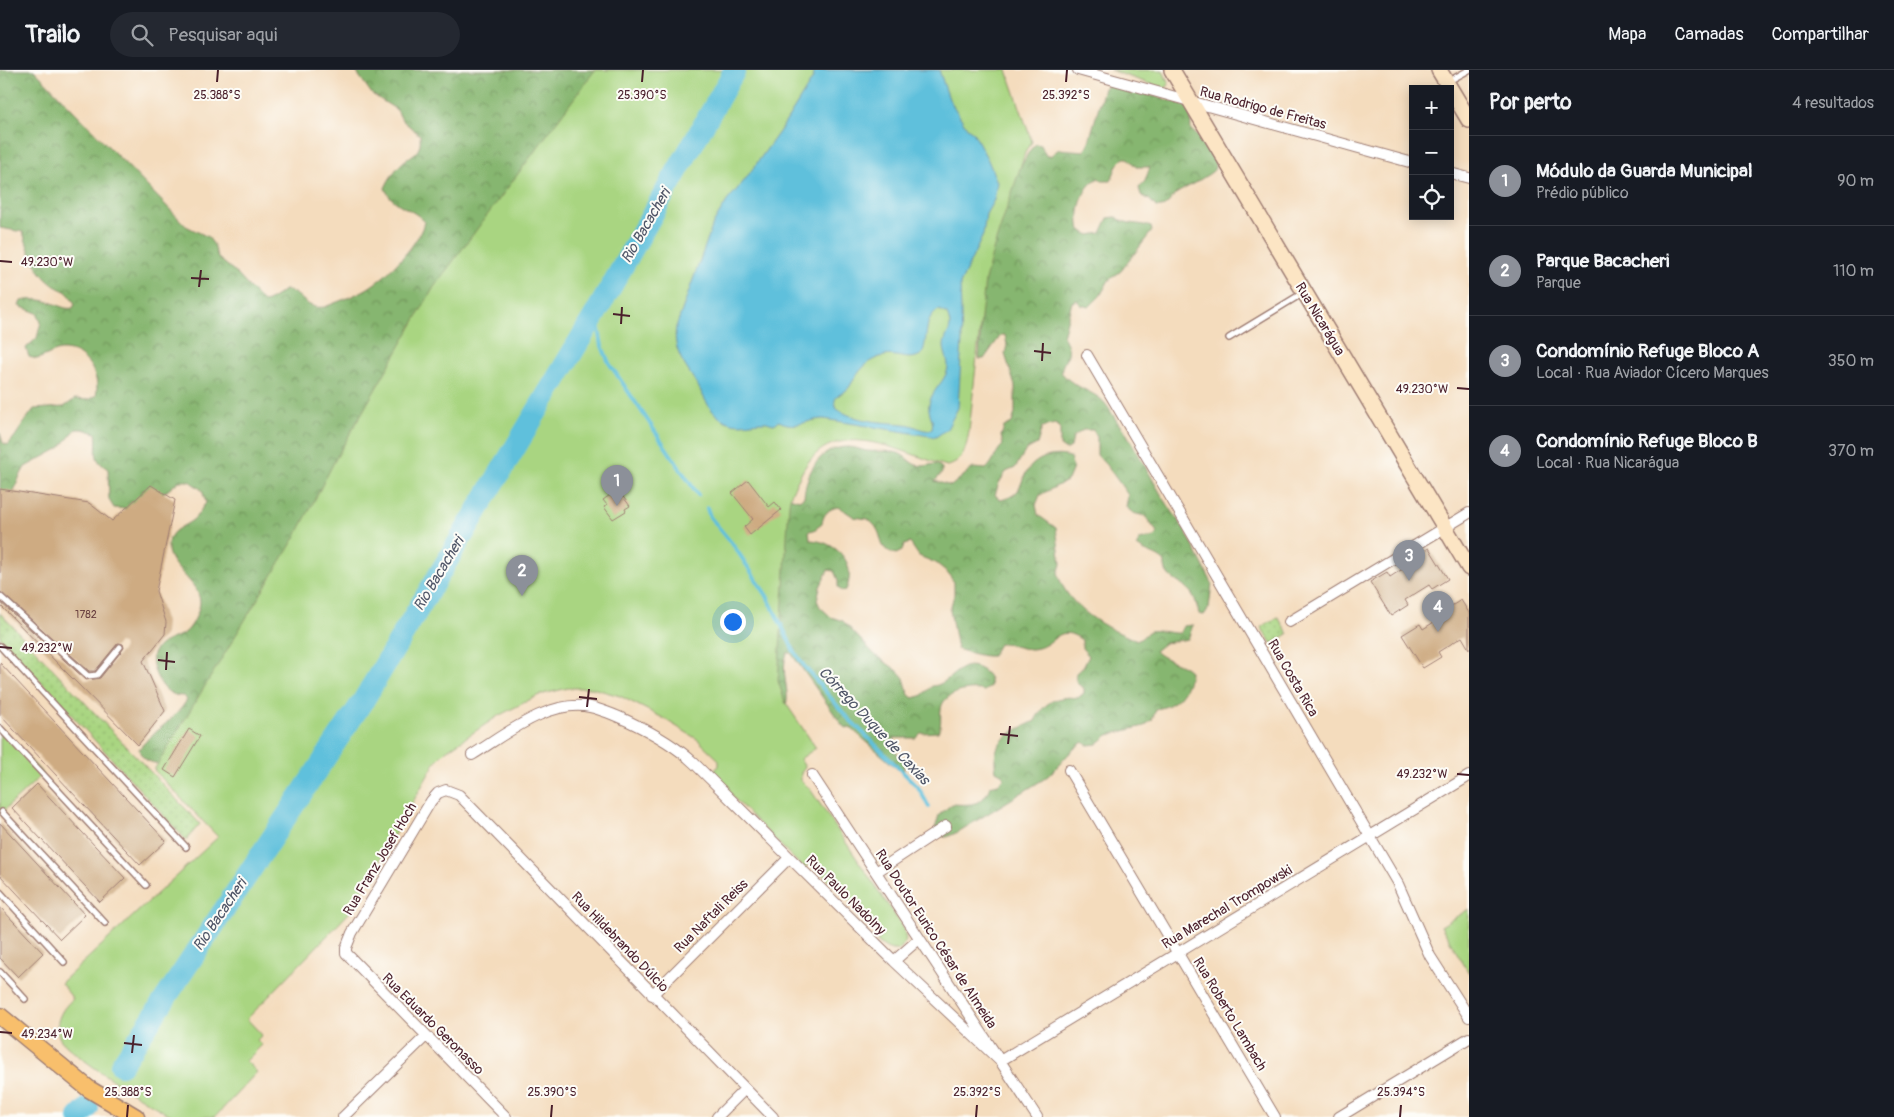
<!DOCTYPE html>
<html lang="pt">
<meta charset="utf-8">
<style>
body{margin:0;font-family:Pangolin,sans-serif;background:#242831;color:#f1f3f6}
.controls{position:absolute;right:15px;top:15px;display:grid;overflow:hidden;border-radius:0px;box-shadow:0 2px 12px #0003}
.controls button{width:45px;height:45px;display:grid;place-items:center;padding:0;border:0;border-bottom:1px solid #363941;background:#171b24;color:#f1f3f6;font:25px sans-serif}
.you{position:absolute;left:732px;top:551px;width:18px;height:18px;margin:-12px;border:4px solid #fff;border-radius:50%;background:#1a73e8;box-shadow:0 0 0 8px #1a73e833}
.badge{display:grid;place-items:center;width:32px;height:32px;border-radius:50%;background:#8c9099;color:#fff;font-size:16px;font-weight:700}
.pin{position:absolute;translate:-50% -41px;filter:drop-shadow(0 1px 2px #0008)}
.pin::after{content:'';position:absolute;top:26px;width:18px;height:15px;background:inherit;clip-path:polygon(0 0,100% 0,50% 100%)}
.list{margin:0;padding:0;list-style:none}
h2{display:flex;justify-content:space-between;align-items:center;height:65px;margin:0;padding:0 20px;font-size:21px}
h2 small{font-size:16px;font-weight:400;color:#9ea1a6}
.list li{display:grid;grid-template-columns:32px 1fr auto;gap:15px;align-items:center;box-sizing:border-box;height:90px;padding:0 20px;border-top:1px solid #363941}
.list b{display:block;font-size:19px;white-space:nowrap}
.list p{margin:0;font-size:16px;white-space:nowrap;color:#9ea1a6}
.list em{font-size:16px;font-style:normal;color:#9ea1a6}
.icon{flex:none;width:28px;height:28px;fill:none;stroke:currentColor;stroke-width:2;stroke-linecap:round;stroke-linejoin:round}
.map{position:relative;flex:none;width:1469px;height:1047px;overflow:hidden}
header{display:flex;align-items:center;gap:30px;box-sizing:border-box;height:70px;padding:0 25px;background:#171b24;border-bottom:1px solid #363941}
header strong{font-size:24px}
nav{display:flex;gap:28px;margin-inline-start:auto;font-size:18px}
.search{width:350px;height:45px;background:#242831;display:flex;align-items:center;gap:12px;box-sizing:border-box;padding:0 18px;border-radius:28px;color:#9ea1a6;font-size:19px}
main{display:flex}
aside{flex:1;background:#171b24}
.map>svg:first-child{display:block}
</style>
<header>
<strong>Trailo</strong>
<div class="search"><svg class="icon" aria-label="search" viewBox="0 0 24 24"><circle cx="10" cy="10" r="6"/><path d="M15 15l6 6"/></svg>Pesquisar aqui</div>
<nav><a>Mapa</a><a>Camadas</a><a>Compartilhar</a></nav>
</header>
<main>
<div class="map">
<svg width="1469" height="1047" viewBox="0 0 1469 1047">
<defs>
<pattern id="grass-dots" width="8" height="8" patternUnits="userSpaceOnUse" patternTransform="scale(1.25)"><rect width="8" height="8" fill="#a9d581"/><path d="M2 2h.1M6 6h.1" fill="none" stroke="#93b670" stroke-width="1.8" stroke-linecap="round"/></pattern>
<pattern id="forest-crowns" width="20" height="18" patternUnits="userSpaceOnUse" patternTransform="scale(1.25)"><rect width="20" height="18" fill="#86b66f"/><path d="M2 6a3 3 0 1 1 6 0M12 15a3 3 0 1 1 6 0" fill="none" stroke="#70935b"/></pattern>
</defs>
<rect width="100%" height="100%" fill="#fdfcf7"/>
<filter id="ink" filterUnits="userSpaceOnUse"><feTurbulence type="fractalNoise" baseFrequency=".02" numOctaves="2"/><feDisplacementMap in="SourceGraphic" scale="10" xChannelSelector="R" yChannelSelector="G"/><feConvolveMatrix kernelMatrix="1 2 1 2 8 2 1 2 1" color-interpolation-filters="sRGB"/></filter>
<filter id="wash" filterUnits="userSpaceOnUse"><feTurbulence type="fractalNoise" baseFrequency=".0096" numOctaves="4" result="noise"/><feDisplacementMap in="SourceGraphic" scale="20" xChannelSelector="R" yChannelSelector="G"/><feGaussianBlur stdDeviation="1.12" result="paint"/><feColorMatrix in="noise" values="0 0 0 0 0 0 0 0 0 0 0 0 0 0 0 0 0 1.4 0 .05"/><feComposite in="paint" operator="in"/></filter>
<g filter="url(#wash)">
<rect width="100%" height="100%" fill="#f4dcbd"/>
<path fill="url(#grass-dots)" stroke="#7a7a56" d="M0,543L200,754L186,770L0,567Z
M1278,547L1288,564L1272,574L1261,557Z"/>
<path fill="url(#forest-crowns)" stroke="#686a4d" d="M0,0H34L186,156L208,167L214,175L218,188L233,200L263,232L268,231L285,220C304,223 303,240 325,237C341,230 361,224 374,214C390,203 422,170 424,151C413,138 391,136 385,118C389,109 394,101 401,94C412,83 422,85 420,65L402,50L397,40L372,24L355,0H645L161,694C151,693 141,690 139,679C153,661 175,650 187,630L184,626C181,626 176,626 173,624C161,620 148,595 154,582C160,571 173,569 183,564C191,560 200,541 200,532C199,507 156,494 171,466C175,458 188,455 195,448C199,444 202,437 206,433L202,420L189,411H179L167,421L147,428L129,439L114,438L109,430L108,399C90,388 99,381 96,363L83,359H76L60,378L25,397L19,408L12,426L0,434V363L3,373L8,375C18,364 24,351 34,339L64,337L75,329L88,330L96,326C101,305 86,281 64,280C56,279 45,287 37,289L29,287L26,278L37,268L41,252L37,243L19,236L21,231C31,229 39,229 49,232C58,234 64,240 73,238L75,234C66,217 64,223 52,214C35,201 29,181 23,162L0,158Z
M1108,15C1119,17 1184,33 1188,37C1193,43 1190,52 1191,60C1200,67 1220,87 1214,100C1211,104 1184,119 1177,123C1169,128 1169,139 1156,137L1150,130L1141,125L1139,118L1145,111L1150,97H1136L1128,88H1124L1117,95L1111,111H1102L1099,108C1081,116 1076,144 1080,160L1090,165L1101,163L1108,148L1116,147C1127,156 1139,152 1151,157L1152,161L1121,201L1109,210L1100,226L1089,237L1081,235L1077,230L1072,232L1063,266C1075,286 1064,285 1061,302C1071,315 1084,318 1098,327C1110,335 1114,351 1125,361L1162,426L1186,462L1212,513L1209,538L1204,545L1199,544C1197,537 1196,529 1192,524C1183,511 1163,510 1165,492C1156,483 1147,484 1137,476L1139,470L1155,467L1157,462L1145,446L1133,443L1126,437L1128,425C1118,411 1109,397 1097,385V367L1093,360H1083L1073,367L1071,377L1066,380L1060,376V357L1055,354L1042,357L1037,374L1026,380L1015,398L1006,402L999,413L995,425L1001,430C1024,424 1018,414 1028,400C1038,386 1055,383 1070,387L1073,398L1068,410L1040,425L1036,435L1038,445L1056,458L1061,494L1058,504C1066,536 1108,561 1138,570C1143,568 1144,565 1148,562C1154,558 1171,564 1180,563L1184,556L1193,555L1188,569L1165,573L1155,581C1164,591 1180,591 1190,601C1189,621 1176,636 1156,639L1152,650L1144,656L1108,665L1097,674L1088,675L1083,672C1067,682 1058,699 1044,709L958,762L947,767L939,766L935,759L939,745L952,734C970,735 984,736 990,716L998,714L1004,708L1003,705L996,701C990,669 1011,663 1035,651C1044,632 1057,625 1078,628L1084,623V618C1076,614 1075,611 1076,603L1084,596L1089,586L1082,578V570C1058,553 1057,573 1038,578C1025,582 1012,573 999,574L992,586C983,587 967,582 957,579L950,540L954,525V512L946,501L936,493L919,486L910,473L904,475L902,481L896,484C878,479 884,472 877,459C875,455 871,452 868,449L854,447L839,437C829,438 823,444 822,454L814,460L809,461L810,470C836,471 858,493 846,520L842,521L838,518V510L834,501L828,500L820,517L817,530L820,537L831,547L843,551L875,585L898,601L904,608L909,625L913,628L921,626L932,616C952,615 959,586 982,600C989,605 991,609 990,617L984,621C971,617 943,622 941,639C940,647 942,655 938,662L921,663L916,668H894L897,684L903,690L904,700L901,702L852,659L844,657L840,652L791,583H787C779,603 792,623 785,638L775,631L786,426L799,430L804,427C806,402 820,377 848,377C855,377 861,380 867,381C878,382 888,380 898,383C907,386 911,396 922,396C927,396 931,394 937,394L942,398V403L935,411L951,416L973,398L986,399C994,392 995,382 1003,375L1001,366L1004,357L1012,353L1015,343V316L1005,284L1007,275L1005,265H1001L984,289H979L983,208L1016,103C1024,95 1027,80 1036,74L1041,75L1046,86H1050L1059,79L1084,81L1088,75L1104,18Z"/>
<path fill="#a9d581" stroke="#7a7a56" d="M595,0H1007L1032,72L1026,80L994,177L985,210L969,362C966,377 964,393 947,396C901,383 834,343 802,402C797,413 790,422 789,434L778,611L785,632L816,678L800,689L805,697L801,703V710L810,719L904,859L906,871L899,880C889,881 884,877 877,871L883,864L810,792L804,799L710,704L719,696V690L697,669L661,647L620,626L592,618H568L539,625L498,646L446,681L436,691L351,841L247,949L262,965L257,970L262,975L246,991L257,1002L215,1047C203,1047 187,1047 176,1047C159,1042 64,981 59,967C54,952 62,938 73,929L61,913L218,767L154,700L296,466L335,390L434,217Z
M1110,0H1163L1169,15L1164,19Z
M0,658L43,704L0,744Z
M1469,839V903L1441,856Z"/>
<path fill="#5ec0dc" stroke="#547084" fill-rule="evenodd" d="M815,0H939L949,29L967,58L973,62L988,90L997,112L994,130L986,144L983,165L960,214L962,270L958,338L947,359L936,367L824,349C808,349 796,360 779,351L774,354C770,354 768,351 763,352C750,352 739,357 726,351C711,345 705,329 698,316C686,296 672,282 676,257L713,154L727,131L744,111L782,58L813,8ZM939,240L947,244C955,262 944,263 944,277C945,287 951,294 946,304C941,315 932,321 929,334C927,343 936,352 931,360C921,362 916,355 905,354C882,352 857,352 837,339C829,324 845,325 850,316C858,302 867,289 884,286C898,283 909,293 922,284C929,268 923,246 939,240Z"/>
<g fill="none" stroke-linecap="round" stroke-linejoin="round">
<path stroke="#5ec0dc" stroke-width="4" d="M596,243L602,276L609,293L698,425
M707,438L710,447L734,476L767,526L794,581L804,596L846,646L918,717L929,737"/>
<path stroke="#5ec0dc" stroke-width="22" d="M121,995L363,631L596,243L735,0
M79,1047L88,1038"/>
</g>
<g id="blocks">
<path fill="#ceab82" d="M748,410L769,437L775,432L781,440L750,465L744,457L753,449L732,423Z
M151,415L175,430L156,521L166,552L165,564L143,591L165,641L138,675L0,535V532L86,610L100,608L124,578L123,574L118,573L95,601H89L0,522V419L89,433L112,451Z
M613,423L616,427L621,424L630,436L625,439L626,441L613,449L604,437L607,435L603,430Z
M1429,478L1448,509L1432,519L1429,515L1405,530L1408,535L1391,546L1370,512L1387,502L1390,507L1415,491L1413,487Z
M1461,530L1469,543V579L1462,567L1438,582L1441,587L1423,598L1402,565L1420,554L1423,559L1447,544L1445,540Z
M0,593L166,771L140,795L0,645Z
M189,659L200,666L175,707L164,700Z
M37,714L125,808L100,832L12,738Z
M0,753L85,845L60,869L0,805Z
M0,837L43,883L18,907L0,888Z"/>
</g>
</g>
<g filter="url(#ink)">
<use href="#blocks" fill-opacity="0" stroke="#9f7e74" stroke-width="1"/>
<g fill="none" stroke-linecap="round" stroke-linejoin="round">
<defs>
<path id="lane" d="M1447,12L1469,0
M1229,268L1303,223
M0,526L88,606L97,605L120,577
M0,576L186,777
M0,658L146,815
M2,742L105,853
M0,822L64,892
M0,902L25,929"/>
<path id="street" d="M1078,0L1413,93
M1450,103L1469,108
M1087,285L1398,814L1430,886L1469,947
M1289,552L1469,443
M472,685C506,664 549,629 590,637C604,640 617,646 630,652C653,663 675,675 694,693L894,891L1000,991L1469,706
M1069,700L1275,1047
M812,705L1037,1047
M876,802L946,756
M894,891L919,869
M652,925L789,788
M343,1047L426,966
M506,1047L346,883V878L352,863L431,731L438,723L446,720L459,725L773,1047
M717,1047L745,1019
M1339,1047L1469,968"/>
<path id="secondary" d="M1172,0L1469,498
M1439,0L1469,50"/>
<path id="primary" d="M0,946L89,1019L136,1047"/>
</defs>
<use href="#lane" stroke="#9f7e74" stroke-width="8"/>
<use href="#street" stroke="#9f7e74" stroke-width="12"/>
<use href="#secondary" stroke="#9f7e74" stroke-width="18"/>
<use href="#primary" stroke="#9f7e74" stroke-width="19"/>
<use href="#lane" stroke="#fff" stroke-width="5"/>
<use href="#street" stroke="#fff" stroke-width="10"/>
<use href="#secondary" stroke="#fce5c4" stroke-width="15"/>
<use href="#primary" stroke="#f8bf6c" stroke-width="16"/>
</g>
</g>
<path fill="none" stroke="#4a1f2b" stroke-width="2" d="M217,12L218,0M642,12L643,0M1066,12L1067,0M0,191L12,192M191,208L209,209M199,217L201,200M613,244L630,246M621,254L622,237M1034,281L1051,283M1042,291L1043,273M1457,318L1469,319M0,577L12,578M158,590L175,592M166,600L167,582M579,627L597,629M587,637L589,619M1000,664L1018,666M1008,674L1010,656M1457,704L1469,705M0,962L12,963M124,973L142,975M132,983L134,965M127,1047L128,1035M551,1047L552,1035M976,1047L977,1035M1400,1047L1401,1035"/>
<g text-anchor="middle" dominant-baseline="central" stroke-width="4" stroke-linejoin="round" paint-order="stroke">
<g font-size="11" fill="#6b4241">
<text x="86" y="544">1782</text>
</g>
<g font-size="14" fill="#4a1f2b" stroke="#fdfcf7">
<text transform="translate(1263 38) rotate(15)">Rua Rodrigo de Freitas</text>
<text transform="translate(1320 249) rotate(59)">Rua Nicarágua</text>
<text transform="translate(1293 608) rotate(60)">Rua Costa Rica</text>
<text transform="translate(380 789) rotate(-59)">Rua Franz Josef Hoch</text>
<text transform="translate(846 825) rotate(45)">Rua Paulo Nadolny</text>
<text transform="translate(1227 837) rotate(-31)">Rua Marechal Trompowski</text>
<text transform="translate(711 846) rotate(-45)">Rua Naftali Reiss</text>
<text transform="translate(936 869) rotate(57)">Rua Doutor Eurico César de Almeida</text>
<text transform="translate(620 872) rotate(46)">Rua Hildebrando Dúlcio</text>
<text transform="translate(1230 944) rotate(59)">Rua Roberto Lambach</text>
<text transform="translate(433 954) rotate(45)">Rua Eduardo Geronasso</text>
</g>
<g font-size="15" font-style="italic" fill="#515769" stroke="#fdfcf7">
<text transform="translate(646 156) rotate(-60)">Rio Bacacheri</text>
<text transform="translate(439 504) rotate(-59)">Rio Bacacheri</text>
<text transform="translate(874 656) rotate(47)">Córrego Duque de Caxias</text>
<text transform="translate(220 845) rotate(-56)">Rio Bacacheri</text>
</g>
</g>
<g font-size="12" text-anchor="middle" fill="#4a1f2b" stroke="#fdfcf7" stroke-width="4" stroke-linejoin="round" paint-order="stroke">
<text x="217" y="29">25.388°S</text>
<text x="642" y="29">25.390°S</text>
<text x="1066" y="29">25.392°S</text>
<text x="47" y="196">49.230°W</text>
<text x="1422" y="323">49.230°W</text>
<text x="47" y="582">49.232°W</text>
<text x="1422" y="708">49.232°W</text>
<text x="47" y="968">49.234°W</text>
<text x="128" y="1026">25.388°S</text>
<text x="552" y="1026">25.390°S</text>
<text x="977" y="1026">25.392°S</text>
<text x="1401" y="1026">25.394°S</text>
</g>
</svg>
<div class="controls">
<button>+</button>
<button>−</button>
<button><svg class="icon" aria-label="locate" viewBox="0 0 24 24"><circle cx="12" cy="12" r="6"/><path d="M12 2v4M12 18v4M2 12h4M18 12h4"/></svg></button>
</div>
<div class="you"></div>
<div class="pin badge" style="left:617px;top:436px">1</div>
<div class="pin badge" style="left:522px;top:526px">2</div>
<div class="pin badge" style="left:1409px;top:511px">3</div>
<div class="pin badge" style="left:1438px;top:562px">4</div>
</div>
<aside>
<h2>Por perto<small>4 resultados</small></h2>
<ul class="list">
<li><span class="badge">1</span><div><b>Módulo da Guarda Municipal</b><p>Prédio público</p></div><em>90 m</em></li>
<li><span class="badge">2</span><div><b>Parque Bacacheri</b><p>Parque</p></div><em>110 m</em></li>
<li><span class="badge">3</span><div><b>Condomínio Refuge Bloco A</b><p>Local · Rua Aviador Cícero Marques</p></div><em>350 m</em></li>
<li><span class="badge">4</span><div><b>Condomínio Refuge Bloco B</b><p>Local · Rua Nicarágua</p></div><em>370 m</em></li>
</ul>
</aside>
</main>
